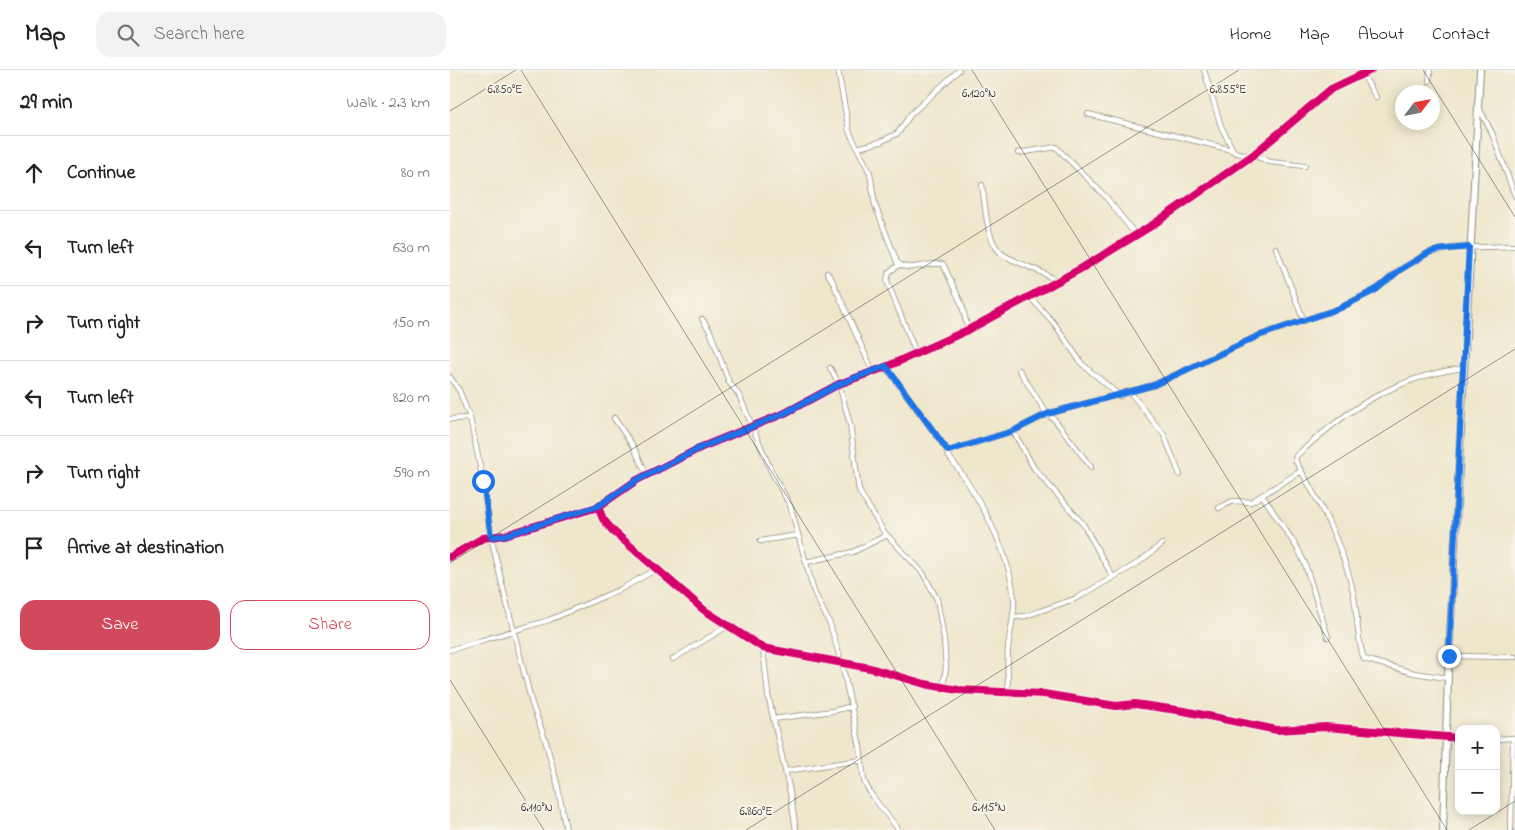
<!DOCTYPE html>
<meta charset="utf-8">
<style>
body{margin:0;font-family:"Indie Flower",sans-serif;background:#f2f2f2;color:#222}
.controls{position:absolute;right:15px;bottom:15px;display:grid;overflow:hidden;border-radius:10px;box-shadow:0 2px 12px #0003}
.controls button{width:45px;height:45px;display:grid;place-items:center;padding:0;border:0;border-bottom:1px solid #e0e0e0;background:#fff;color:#222;font:25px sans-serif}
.compass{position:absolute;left:945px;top:15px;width:45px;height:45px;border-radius:50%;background:#fff;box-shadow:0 2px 12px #0003;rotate:58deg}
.stop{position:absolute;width:15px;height:15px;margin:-11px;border:4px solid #1a73e8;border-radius:50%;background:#fff}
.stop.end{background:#1a73e8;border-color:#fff;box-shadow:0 1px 5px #0008}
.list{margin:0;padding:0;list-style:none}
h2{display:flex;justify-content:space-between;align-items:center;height:65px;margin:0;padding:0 20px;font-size:21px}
h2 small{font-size:16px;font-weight:400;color:#767676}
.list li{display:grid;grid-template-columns:32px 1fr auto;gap:15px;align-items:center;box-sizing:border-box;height:75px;padding:0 20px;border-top:1px solid #e0e0e0}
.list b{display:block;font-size:19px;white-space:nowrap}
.list em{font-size:16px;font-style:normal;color:#767676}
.actions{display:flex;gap:10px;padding:15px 20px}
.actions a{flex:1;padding:11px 0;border:1px solid #d1495b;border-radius:15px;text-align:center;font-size:18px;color:#d1495b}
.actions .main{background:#d1495b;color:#fff}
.icon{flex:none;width:28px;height:28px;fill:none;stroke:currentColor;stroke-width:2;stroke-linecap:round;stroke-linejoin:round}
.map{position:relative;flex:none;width:1065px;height:760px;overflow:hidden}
header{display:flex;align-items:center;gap:30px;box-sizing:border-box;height:70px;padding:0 25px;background:#fff;border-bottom:1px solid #e0e0e0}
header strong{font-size:24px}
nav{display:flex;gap:28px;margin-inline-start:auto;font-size:18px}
.search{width:350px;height:45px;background:#f2f2f2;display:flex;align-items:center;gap:12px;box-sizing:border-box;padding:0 18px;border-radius:15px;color:#767676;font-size:19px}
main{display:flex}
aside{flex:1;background:#fff}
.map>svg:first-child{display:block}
</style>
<header>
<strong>Map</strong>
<div class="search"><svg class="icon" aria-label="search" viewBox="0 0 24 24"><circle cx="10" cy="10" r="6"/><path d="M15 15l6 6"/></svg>Search here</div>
<nav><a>Home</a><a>Map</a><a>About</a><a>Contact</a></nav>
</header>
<main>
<aside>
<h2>29 min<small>Walk · 2.3 km</small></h2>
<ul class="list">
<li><svg class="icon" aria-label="ahead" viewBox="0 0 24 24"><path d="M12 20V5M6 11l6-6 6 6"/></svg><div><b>Continue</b></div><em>80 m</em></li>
<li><svg class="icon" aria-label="left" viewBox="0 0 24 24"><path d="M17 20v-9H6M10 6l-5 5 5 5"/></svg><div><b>Turn left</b></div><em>630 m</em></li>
<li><svg class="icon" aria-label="right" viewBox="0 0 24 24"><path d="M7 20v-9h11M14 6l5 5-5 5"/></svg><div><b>Turn right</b></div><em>150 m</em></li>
<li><svg class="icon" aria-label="left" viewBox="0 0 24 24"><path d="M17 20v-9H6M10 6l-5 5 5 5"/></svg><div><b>Turn left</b></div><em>820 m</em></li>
<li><svg class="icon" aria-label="right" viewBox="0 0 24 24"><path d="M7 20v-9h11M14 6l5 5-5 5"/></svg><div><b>Turn right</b></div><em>590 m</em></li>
<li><svg class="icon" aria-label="arrive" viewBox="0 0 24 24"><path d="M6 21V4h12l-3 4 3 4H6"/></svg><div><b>Arrive at destination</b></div></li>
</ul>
<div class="actions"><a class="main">Save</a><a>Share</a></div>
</aside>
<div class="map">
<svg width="1065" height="760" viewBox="0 0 1065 760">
<rect width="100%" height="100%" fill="#f7f3e8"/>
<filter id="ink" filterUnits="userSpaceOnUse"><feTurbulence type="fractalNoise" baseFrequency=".02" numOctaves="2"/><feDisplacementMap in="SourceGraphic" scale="10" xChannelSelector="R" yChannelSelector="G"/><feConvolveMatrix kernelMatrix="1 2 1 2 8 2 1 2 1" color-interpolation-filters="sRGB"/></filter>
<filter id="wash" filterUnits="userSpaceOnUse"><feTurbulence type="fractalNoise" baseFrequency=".0096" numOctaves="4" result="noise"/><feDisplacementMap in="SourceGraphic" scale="20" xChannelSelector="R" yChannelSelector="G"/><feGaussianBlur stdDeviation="1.12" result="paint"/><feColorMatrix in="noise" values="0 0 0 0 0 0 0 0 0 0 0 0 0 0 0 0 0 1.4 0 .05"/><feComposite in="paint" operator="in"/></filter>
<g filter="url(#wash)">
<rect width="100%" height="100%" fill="#efe7cc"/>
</g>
<g filter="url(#ink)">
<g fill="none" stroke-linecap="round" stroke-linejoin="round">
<defs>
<path id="street" d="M388,0L399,61L420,103L425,135L447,192C458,204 479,191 493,194L512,235L518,260
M754,0L771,56L784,82L801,86
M913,5L926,27
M979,11L980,0
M1029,38L1042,63L1065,126
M638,44L782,80
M408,78L430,72L448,63L461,44L509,0
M568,83L606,77L655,126L685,164
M803,85L820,92L855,96
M532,115C536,136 535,177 557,187C574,196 591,200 607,211
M826,178L854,251
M449,195L439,202L437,211L466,283
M377,203L382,210L423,302
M579,226L604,253L632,294L670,326
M252,249L260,261L279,312L289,325L322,403L340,435L364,522L380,554L392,594L410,677L414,711L422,726L449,760
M436,297L498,381L497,384C527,422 560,480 564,530C565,547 559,562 558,579C557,593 558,608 558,622
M380,298L389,314L400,354L409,421L434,462L473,503L487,529L494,569L496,598L493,617
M569,300L597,344L605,350L641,397
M0,307L9,320L20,348
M680,322L714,365L730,405
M164,348L183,376L197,405
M0,349L20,348L33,411L41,467L52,514L82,634L95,669L107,713L116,760
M563,361L584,398L633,454L663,507
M498,381L563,361L597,344L704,315L808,266L890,238L927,219L949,200L978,183L1002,178L1065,176
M812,425L848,479L855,494L878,567
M148,437L153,449L163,461L254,540L313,578L420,598L475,614L508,620L594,624L666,636L685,634L734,641L827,660L876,657L1009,668
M769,438L783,431L801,432L851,401
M310,471L348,465
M0,487L33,468L55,465L148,437L187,410L252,377L335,343L389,314L436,297L518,260L632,198L701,156L803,85L881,19L921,0
M356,492L403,482L437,465
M564,547L576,546L627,528L688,493L712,474
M313,578L318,625L340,722L346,760
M0,580L99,550L171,519L207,499
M999,586L1065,587
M223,589L278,556
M998,608L964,603L914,589C906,567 908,540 902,517C891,471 868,430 845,390L846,386C897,340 943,307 1014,298
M323,649L383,641L402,636
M1046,669L1064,668
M335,701L412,690
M1061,760L1063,668"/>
<path id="secondary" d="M993,760L998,605L1030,0"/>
</defs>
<use href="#street" stroke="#8d897c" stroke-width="6"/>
<use href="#secondary" stroke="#8d897c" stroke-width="8"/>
<use href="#street" stroke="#fff" stroke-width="4.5"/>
<use href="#secondary" stroke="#fff" stroke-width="6"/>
<defs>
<path id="cycleway" d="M148,437L153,449L163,461L254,540L313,578L420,598L475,614L508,620L594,624L666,636L685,634L734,641L827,660L876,657L1009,668
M0,487L33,468L55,465L148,437L187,410L252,377L335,343L389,314L436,297L518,260L632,198L701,156L803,85L881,19L921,0"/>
</defs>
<use href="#cycleway" stroke="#f7f3e8" stroke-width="11"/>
<use href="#cycleway" stroke="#d6006c" stroke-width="8"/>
</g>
</g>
<g fill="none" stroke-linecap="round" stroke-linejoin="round" filter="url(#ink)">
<path stroke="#1a73e8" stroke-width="6" d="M33,411L41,467L56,465L148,436L187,410L252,377L335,343L389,314L436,296L498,381L563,361L597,344L704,315L808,266L890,238L927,219L950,200L978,183L988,180L1019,177L999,586"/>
</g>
<path fill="none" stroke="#2b2b2b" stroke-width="1" stroke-opacity="0.45" d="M71,0L545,760M522,0L997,760M973,0L1065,147M0,41L66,0M0,493L789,0M0,610L94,760M296,760L1065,279M1019,760L1065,731"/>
<g font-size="12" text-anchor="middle" fill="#2b2b2b" stroke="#f7f3e8" stroke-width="4.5" stroke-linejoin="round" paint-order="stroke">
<text x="55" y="23">6.850°E</text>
<text x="778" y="23">6.855°E</text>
<text x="529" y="27">6.120°N</text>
<text x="87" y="741">6.110°N</text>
<text x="539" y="741">6.115°N</text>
<text x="306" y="745">6.860°E</text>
</g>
</svg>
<div class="controls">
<button>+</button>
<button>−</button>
</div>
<svg class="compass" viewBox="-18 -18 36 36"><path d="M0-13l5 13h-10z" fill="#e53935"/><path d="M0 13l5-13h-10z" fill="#767676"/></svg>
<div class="stop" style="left:33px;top:411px"></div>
<div class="stop end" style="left:999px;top:586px"></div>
</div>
</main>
